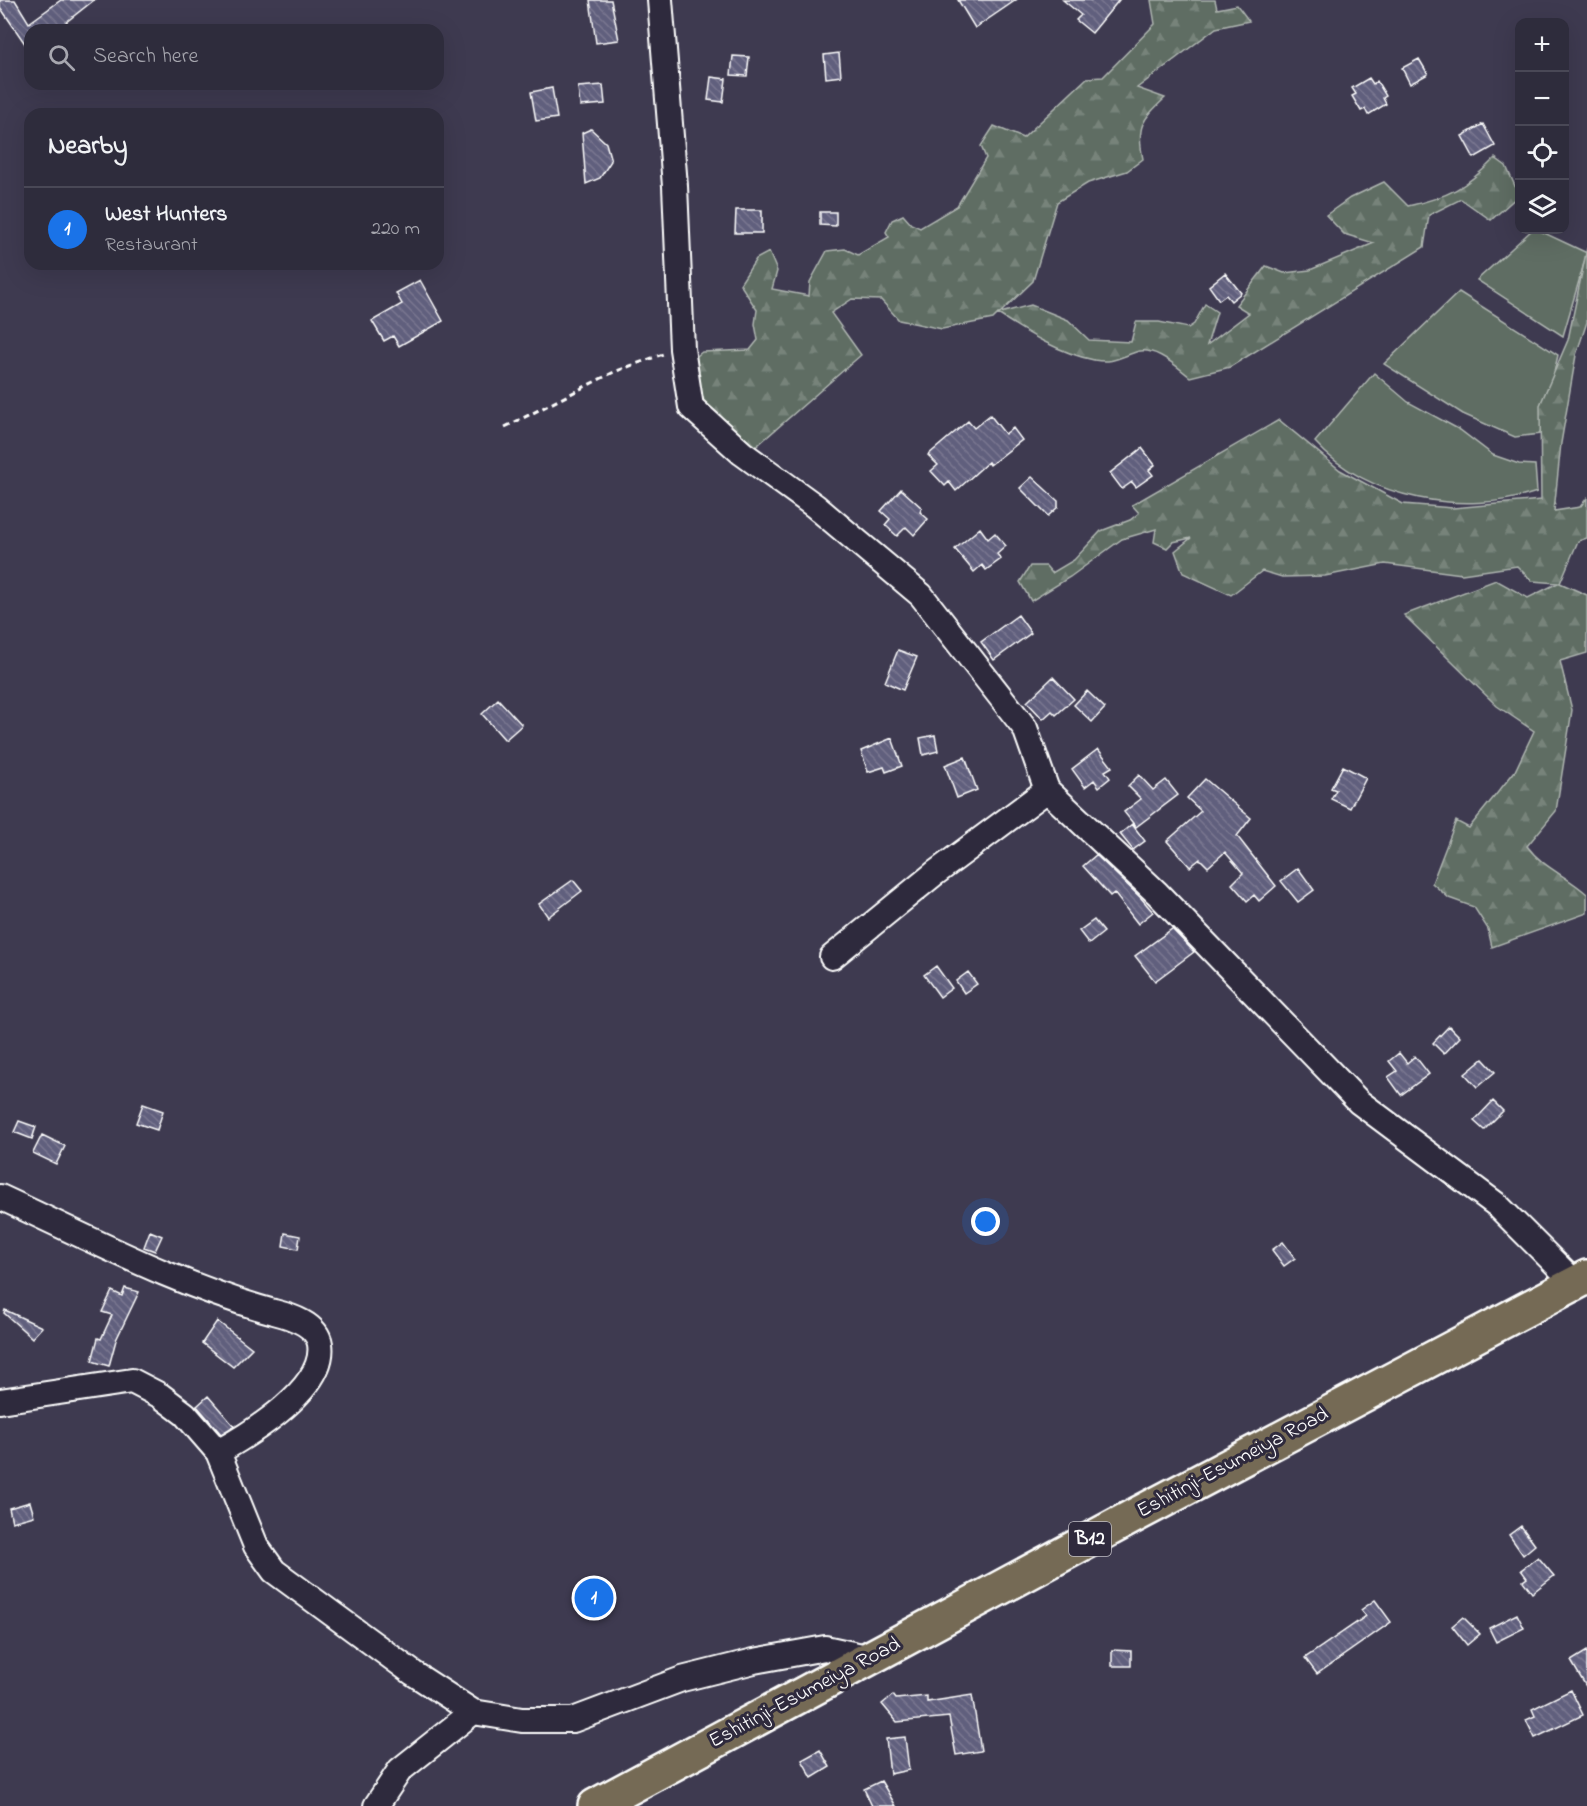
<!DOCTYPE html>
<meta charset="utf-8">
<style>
body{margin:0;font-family:"Indie Flower",sans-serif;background:#3a3847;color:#f1f3f6}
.controls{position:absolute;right:18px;top:18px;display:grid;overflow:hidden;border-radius:12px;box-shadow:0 6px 24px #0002}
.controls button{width:54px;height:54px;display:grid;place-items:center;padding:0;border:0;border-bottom:2px solid #494856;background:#2e2c3c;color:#f1f3f6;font:30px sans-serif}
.you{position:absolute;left:986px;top:1222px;width:21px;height:21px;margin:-15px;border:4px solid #fff;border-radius:50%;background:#1a73e8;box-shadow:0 0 0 9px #1a73e833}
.badge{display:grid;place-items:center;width:39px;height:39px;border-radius:50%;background:#1a73e8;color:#fff;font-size:20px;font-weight:700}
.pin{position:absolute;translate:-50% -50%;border:3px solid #fff;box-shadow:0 2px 6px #0006}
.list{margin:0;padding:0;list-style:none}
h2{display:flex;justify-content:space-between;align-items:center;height:78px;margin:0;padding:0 24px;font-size:26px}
h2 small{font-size:20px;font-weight:400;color:#a7a7af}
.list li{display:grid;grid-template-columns:39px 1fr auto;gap:18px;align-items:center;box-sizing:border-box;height:84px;padding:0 24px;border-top:2px solid #494856}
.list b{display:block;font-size:22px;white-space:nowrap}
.list p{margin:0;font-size:20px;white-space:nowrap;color:#a7a7af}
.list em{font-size:20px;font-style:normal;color:#a7a7af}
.icon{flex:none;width:33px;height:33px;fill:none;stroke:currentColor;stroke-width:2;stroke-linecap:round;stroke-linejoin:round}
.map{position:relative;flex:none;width:1587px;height:1806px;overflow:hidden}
.search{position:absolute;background:#2e2c3c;box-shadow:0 6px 24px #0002;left:24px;top:24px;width:420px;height:66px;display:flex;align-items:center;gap:15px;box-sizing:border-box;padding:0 21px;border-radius:18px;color:#a7a7af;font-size:22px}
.panel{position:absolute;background:#2e2c3c;box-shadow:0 6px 24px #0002;left:24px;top:108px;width:420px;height:162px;border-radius:18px}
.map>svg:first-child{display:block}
</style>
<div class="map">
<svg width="1587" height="1806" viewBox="0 0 1587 1806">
<defs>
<pattern id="forest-firs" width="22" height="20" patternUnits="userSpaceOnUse" patternTransform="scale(1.5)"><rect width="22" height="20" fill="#5f6d63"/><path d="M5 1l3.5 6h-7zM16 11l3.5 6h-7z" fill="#77837a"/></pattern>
<pattern id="building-back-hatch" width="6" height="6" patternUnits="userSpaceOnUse" patternTransform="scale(1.5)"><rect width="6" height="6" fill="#615f7d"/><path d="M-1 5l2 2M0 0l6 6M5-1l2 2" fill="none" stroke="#797790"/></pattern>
</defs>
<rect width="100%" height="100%" fill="#3e3a50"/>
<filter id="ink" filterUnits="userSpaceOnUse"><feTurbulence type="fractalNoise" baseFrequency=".0167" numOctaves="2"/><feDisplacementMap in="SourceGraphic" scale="12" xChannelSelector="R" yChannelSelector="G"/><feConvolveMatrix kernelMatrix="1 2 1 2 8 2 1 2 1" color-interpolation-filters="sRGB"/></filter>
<g filter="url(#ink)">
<path fill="#5f6d63" stroke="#afb6b1" stroke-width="1.5" d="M1532,230H1538L1587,253L1563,336L1477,280Z
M1459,292L1558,355L1540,434L1515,437L1463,414L1384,364Z
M1374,373L1408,402L1460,430L1493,455L1519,464L1535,465L1537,492C1464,516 1367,500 1315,442Z"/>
<path fill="url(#forest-firs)" stroke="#afb6b1" stroke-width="1.5" d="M1151,0H1215L1217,9L1237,5L1249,21L1216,28L1137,88L1165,98C1142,120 1136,126 1143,159L1127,171L1088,183L1057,202L1033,281L1000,313L1031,305L1068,320L1089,340L1131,342L1136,322H1159L1188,328L1194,324L1205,304L1217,312L1207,345L1249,313L1236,305L1266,266L1284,273L1310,270L1374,243L1344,234L1326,215L1350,198L1384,182L1408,206C1448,197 1466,188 1495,158L1506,166L1519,195L1491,220L1461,199L1429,215L1424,247L1230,367L1190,377C1175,365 1153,344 1133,353C1117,359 1111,363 1094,360C1059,353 1027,333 998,314L993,319L942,329L899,320L881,300L852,299L831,313L861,355L751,451L696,399L693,359L702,352L750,350L758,340L755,324L757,310L740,284L756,259L769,252L777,271L772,289L809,296L810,282L827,251L845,249L858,255L889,237L886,232L892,220L903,215L911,224L920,228L957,206L986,158L981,146L994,126L1023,138L1087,78L1103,77L1155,24Z
M1587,248V322L1576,355L1561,443L1554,511L1580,507L1587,498V538L1578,541L1560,583L1587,595V653L1560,661L1572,710L1556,811L1527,846C1543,868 1566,875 1587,894V913L1492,947L1488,929L1474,907L1449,898L1432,883L1456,821L1469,828L1515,771L1534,731L1497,706L1404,615L1496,580L1528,598L1558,583L1532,581L1517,566L1462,574L1385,564L1325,576L1282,577L1262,571L1231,595L1183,573L1175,551L1191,538L1173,542L1167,548L1154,542L1156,529L1122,539L1070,577L1031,601L1020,582L1030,566H1046L1052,573L1074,560L1101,531L1130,520L1139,513L1132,505L1279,420L1340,470L1403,504L1453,508L1541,500L1540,405L1568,340Z"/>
<path fill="url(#building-back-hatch)" stroke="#fff" stroke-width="1.5" d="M0,0H15L29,23L61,0H94L56,30H30V51L0,7Z
M590,0H611L619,40L596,43Z
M958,0H1016L975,28Z
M1063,0H1119L1092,33L1076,20L1081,15Z
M839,53L841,76L826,78L824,55Z
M733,56L749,57L747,76L731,75Z
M1419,59L1428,74L1410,84L1402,68Z
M711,77L726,79L723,102L708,100Z
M1369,78L1373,84L1377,81L1386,96L1383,98L1386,104L1368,115L1365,109L1361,111L1352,96L1356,94L1352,88Z
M603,85L605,104L580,106L578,87Z
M552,88L557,118L536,121L531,92Z
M1483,124L1495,146L1474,158L1462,136Z
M591,129L606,143L611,161L600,178L586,184L582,133Z
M736,210H762V233H735Z
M820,212H836V226L820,225Z
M1225,273L1241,293L1231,301L1226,295L1219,300L1209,286Z
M420,280L443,321L399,346L393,336L384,341L372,321L402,304L396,293Z
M990,415L1005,434L1013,428L1022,440L990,465L988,462L956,491L949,482L945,486L931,471L938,465L928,455L968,421L974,428Z
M1142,448L1155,465L1149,470L1153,475L1136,487L1132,482L1122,489L1110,473Z
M1032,477L1058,501V507L1048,516L1020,488Z
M901,489L922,508L920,512L928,519L914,535L906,527L897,536L885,525L890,519L881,511Z
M980,528L988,539L995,533L1006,546L997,554L1001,559L986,570L982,565L974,572L955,549Z
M1018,615L1031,633L994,660L981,642Z
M898,650L917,657L903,690L885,682Z
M1053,677L1074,699L1056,715L1052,711L1043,719L1027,702Z
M1087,691L1105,708L1092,722L1074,705Z
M498,699L522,725L505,740L482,714Z
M935,735L938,751L923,755L920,738Z
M892,738L902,766L886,772L884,767L868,772L861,751Z
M1098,749L1112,767L1105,771L1110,778L1099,787L1094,780L1085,787L1072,769Z
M965,757L977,790L957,798L945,765Z
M1343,766L1366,778L1350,808L1331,799L1336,790L1331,788Z
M1139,775L1153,790L1166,780L1178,795L1136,827L1124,812L1141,799L1128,786Z
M1205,779L1251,818L1237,836L1276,886L1259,901L1254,895L1247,901L1232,884L1243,873L1225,852L1208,867L1200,859L1190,867L1167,841L1201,811L1187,798Z
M1132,824L1145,841L1133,850L1120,834Z
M1096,855L1141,898L1153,912L1138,924L1114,893L1110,896L1083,866Z
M1298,868L1314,890L1298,902L1281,881Z
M573,880L582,891L548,917L539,904Z
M1094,920L1104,932L1089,944L1079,931Z
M1172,929L1194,952L1155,981L1135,956Z
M936,966L952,988L940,997L924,975Z
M968,972L977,984L964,993L956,981Z
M1449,1026L1460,1037L1444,1054L1433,1043Z
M1399,1053L1407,1063L1415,1056L1429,1074L1401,1095L1388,1077L1397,1071L1389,1061Z
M1483,1059L1495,1072L1477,1087L1465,1074Z
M1493,1101L1503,1111L1484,1130L1474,1121Z
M143,1104L163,1111L157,1130L136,1123Z
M19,1121L36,1127L32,1139L14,1132Z
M42,1135L65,1146L56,1164L33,1153Z
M150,1231L162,1236L155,1251L144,1247Z
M285,1233L300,1236L298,1249L283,1246Z
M1283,1242L1295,1258L1284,1266L1272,1250Z
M125,1288L139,1292L116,1340L109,1366L92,1361L98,1338L101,1339L112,1315L102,1312L112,1291L122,1296Z
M5,1310L42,1327L32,1338L4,1313Z
M217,1321L252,1348L233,1367L202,1343Z
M208,1396L234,1426L221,1434L197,1406Z
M30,1502L34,1516L12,1522L9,1508Z
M1521,1526L1535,1545L1523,1555L1509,1535Z
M1538,1557L1554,1576L1532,1593L1523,1581L1527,1578L1521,1570Z
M1375,1600L1391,1622L1317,1674L1305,1658L1366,1616L1361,1610Z
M1517,1614L1524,1628L1496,1642L1489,1628Z
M1463,1617L1480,1634L1467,1645L1452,1626Z
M1112,1650L1131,1651V1666H1112Z
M1587,1651V1688L1571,1661Z
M1571,1690L1583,1715L1535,1738L1526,1720L1535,1716L1532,1709Z
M893,1695L896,1699L927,1696V1702L972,1695L981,1751L956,1755L949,1717L897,1722L882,1704Z
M905,1737L909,1770L890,1774L886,1739Z
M820,1750L830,1767L812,1778L802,1760Z
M881,1781L896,1806H872L864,1789Z"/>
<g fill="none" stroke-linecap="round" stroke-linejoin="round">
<defs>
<path id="minor" d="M660,0L675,186L682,349L691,407L742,453L815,506L921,595L1025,728L1047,790L1157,893L1359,1102L1497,1205L1575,1283
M832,957L934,874L1047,790
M0,1197C89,1238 179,1286 274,1312C290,1316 317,1324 320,1344C327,1388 250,1434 218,1452
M0,1401L132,1381L161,1396L185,1414L218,1452L256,1546L274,1571L413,1673L473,1712L522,1720H573L682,1679L754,1661L825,1648L871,1658
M376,1806L400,1770L473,1712"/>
<path id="highway" d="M595,1806L1130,1518L1587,1277"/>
</defs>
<use href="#minor" stroke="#fff" stroke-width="28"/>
<use href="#highway" stroke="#fff" stroke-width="38"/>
<path stroke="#fff" stroke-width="3" stroke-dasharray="6 4.5" stroke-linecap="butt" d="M505,427L614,372L663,354"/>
<use href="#minor" stroke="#2f2a3d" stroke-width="24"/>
<use href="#highway" stroke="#756a55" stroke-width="33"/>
</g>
</g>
<g text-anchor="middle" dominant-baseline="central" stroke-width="6" stroke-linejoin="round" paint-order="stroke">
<rect fill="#2f2a3d" stroke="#c1bfc5" stroke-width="1.5" x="1069" y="1522" width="42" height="34" rx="4.5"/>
<g font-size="20" font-weight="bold" fill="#fff">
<text x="1090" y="1539">B12</text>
</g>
<g font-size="21" fill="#fff" stroke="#2f2a3d">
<text transform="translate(1233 1463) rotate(-28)">Eshitinji-Esumeiya Road</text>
<text transform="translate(805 1693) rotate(-28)">Eshitinji-Esumeiya Road</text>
</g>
</g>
</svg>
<div class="controls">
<button>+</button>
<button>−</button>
<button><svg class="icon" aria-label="locate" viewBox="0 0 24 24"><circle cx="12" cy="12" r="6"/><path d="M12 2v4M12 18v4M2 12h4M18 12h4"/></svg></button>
<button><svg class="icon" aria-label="layers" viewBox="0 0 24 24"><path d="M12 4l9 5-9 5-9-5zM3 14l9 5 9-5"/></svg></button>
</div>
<div class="you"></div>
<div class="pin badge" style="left:594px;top:1598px">1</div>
<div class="search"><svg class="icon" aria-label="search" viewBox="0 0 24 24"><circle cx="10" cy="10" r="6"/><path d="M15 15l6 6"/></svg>Search here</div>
<section class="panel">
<h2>Nearby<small></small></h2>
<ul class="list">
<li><span class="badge">1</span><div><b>West Hunters</b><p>Restaurant</p></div><em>220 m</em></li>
</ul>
</section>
</div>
